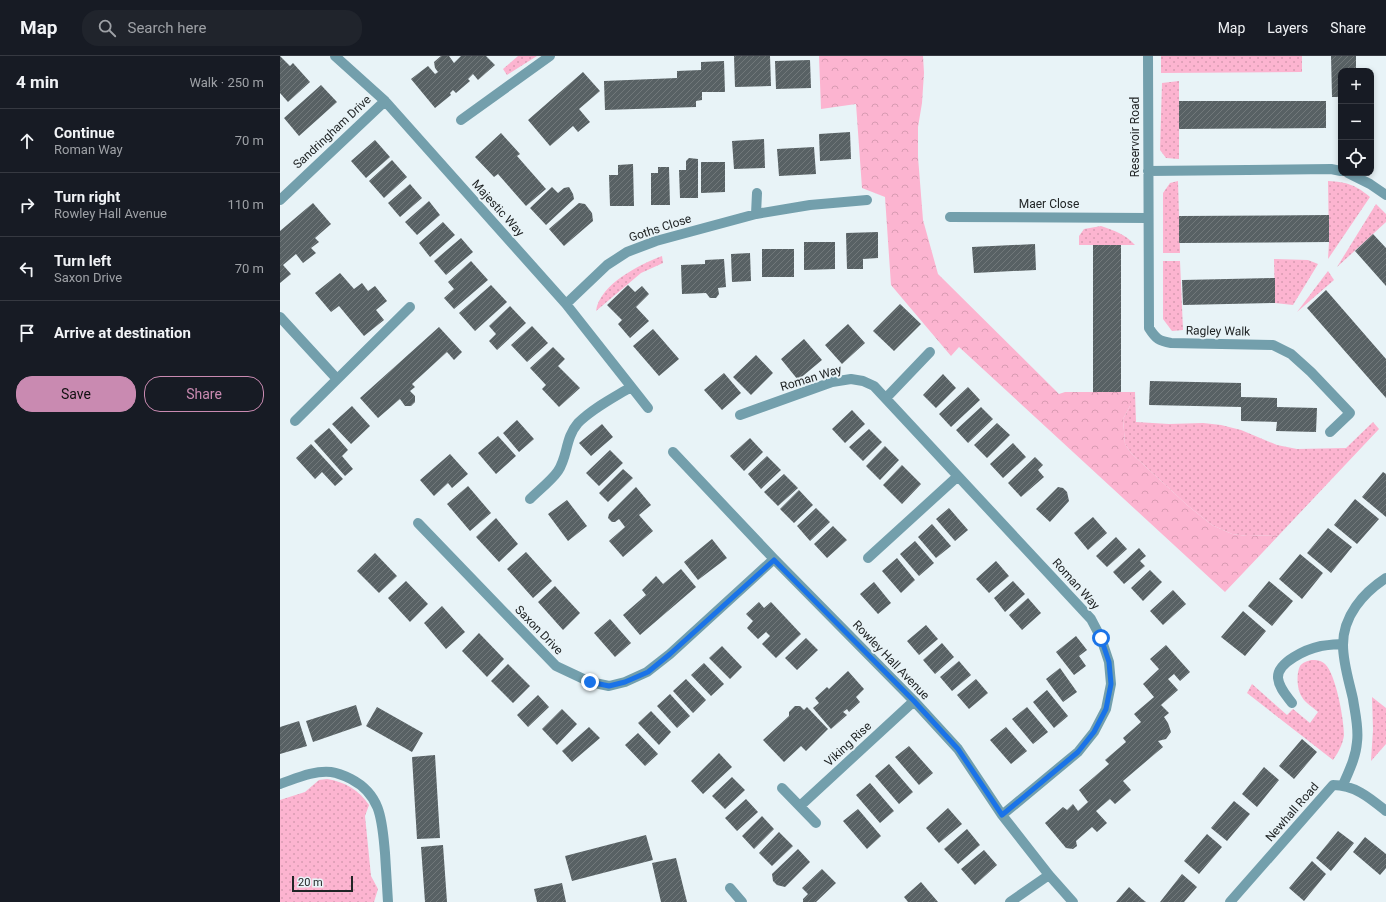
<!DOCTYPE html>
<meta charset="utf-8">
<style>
body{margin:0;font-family:Roboto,sans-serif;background:#20242c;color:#f1f3f6}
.controls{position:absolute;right:12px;top:12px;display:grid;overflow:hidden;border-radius:8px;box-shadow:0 2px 6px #0003}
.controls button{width:36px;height:36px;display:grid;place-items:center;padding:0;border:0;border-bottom:1px solid #363941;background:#171b24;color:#f1f3f6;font:20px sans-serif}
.scale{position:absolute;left:12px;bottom:10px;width:61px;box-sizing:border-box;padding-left:4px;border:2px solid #212526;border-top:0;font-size:11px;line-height:14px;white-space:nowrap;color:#212526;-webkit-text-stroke:3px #e8f3f7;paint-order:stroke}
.stop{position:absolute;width:12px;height:12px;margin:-9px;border:3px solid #1a73e8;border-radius:50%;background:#fff}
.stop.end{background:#1a73e8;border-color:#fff;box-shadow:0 1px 4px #0008}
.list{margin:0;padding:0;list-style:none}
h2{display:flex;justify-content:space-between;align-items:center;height:52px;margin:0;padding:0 16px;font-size:17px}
h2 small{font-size:13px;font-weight:400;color:#9ea1a6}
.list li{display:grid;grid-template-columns:26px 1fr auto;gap:12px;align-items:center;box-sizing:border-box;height:64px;padding:0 16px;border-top:1px solid #363941}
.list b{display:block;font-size:15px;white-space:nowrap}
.list p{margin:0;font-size:13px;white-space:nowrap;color:#9ea1a6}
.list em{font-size:13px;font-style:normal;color:#9ea1a6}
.actions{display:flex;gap:8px;padding:12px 16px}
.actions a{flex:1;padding:9px 0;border:1px solid #c98ab1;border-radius:16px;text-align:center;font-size:14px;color:#c98ab1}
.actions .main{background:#c98ab1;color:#111}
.icon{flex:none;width:22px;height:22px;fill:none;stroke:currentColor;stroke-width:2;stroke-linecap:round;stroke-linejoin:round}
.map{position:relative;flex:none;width:1106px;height:846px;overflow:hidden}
header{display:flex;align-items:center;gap:24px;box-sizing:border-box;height:56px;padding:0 20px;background:#171b24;border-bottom:1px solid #363941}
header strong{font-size:19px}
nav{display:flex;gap:22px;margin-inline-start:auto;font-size:14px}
.search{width:280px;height:36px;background:#20242c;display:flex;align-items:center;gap:10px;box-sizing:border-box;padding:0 14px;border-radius:16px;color:#9ea1a6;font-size:15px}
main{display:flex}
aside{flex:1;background:#171b24}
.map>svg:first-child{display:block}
</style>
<header>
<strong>Map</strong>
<div class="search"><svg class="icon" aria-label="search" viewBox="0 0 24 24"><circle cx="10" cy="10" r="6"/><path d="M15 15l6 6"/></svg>Search here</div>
<nav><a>Map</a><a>Layers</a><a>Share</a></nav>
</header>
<main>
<aside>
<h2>4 min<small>Walk · 250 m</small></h2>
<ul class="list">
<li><svg class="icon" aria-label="ahead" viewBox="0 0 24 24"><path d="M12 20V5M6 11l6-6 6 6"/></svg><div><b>Continue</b><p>Roman Way</p></div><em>70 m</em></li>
<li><svg class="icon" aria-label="right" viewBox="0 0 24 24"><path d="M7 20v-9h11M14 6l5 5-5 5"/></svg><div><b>Turn right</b><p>Rowley Hall Avenue</p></div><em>110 m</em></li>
<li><svg class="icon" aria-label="left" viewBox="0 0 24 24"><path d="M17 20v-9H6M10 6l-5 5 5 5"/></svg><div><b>Turn left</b><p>Saxon Drive</p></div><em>70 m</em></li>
<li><svg class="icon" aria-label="arrive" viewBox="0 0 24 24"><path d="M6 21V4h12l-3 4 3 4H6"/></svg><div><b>Arrive at destination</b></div></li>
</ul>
<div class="actions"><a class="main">Save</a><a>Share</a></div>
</aside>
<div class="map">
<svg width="1106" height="846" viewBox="0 0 1106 846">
<defs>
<pattern id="grass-dots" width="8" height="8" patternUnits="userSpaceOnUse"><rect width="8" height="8" fill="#fcb4d0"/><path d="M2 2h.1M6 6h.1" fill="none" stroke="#d89bb2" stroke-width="1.8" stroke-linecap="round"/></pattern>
<pattern id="forest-crowns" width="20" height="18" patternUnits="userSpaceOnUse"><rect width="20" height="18" fill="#fcb4d0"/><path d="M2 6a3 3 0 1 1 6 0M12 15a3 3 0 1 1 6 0" fill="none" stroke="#d89bb2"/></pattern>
<pattern id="building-hatch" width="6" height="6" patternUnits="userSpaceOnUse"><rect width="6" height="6" fill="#586164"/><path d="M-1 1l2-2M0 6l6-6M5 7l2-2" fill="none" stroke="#71787a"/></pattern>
</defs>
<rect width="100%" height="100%" fill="#e8f3f7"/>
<path fill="url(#grass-dots)" d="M238,0H257L227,19L223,13Z
M881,0H1022V16L881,17Z
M899,25V103L886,102L880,94L882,27Z
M898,125L900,197H883V137L890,127Z
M1048,125C1067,126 1076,129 1090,141L1048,203L1049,186Z
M1096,148L1106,158V166L1057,211Z
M821,170C835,175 845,178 855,189H799V180L804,173Z
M382,200L383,207L361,217L316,255C320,228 359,209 382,200Z
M994,203L1028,204L1038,208L1013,249L995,247Z
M883,205H900L903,274L892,275L883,263Z
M1048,215L1054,224L1017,256Z
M850,336H855L856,366L889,368L923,367L941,369L961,374L997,389L1017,393L1066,392L1093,366L1099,373L999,479L967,480L952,478L932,469L907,449L851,397L845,388L843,363L850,350Z
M1031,604C1036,604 1041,604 1045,608C1056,618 1064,664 1064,679C1063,688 1058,697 1053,704L967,637L972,628L1007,659L1013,653L1030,667L1038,656C1034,652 1025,647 1022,641C1017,634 1016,618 1020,610C1022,607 1027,605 1031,604Z
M1092,641L1106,652V688L1091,705L1093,674Z
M47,723C65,726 79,734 89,749L85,760L91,820L98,833L94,846H0V744L25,736L39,724Z"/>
<path fill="url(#forest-crowns)" d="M539,0H643L644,17L642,47L638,71V101L643,164L658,218L779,338L785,336H850V350L843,363L845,388L851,397L907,449L932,469L952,478L967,480L999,479L945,536L679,291L671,300L611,229L605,141L582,132L576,48L541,53Z"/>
<path fill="url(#building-hatch)" d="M0,0L10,10L13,7L30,26L8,46L0,37Z
M161,0H169L174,7L181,0H206L215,9L198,24L193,18L188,23L190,25L176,37L173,34L170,37L171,39L155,52L131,23L148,10L155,18L158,16L155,12L154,6Z
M454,0H490L491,30L455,31Z
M1051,0H1076V15H1061V41H1052Z
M530,4L531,32L496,33L495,5Z
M444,5L445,36H422V44L416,45V51L325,54L324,25L397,22V15L421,14V6Z
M303,16L320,35L299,53L310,66L298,76L293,70L270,90L248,64Z
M41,29L57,46L19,80L4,62Z
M899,45H1046V72L899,73Z
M570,76L571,103L540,105L539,78Z
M221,77L240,98L237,100L266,133L246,150L218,118L214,121L195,101Z
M484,83L485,112L454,113L452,85Z
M95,84L110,101L86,122L71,105Z
M534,91L536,118L499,120L497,93Z
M409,102L418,103V142H400L399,114H406V105Z
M112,104L127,121L104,142L89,125Z
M421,106H445V136L421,137Z
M353,108L354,150H330L329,119H338V109Z
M378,111H389L390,149H371V117H378Z
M130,128L142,142L120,161L108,147Z
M272,131L278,137L284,132L289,131L293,138L294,143L266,169L250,152Z
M149,145L160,159L137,179L125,166Z
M33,147L51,168L35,182L39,186L31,192L36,197L23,207L16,198L3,209L11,218L0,227V175Z
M299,147L305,148L312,157L313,165L284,190L269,173Z
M1049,159V186L899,187V160Z
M163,166L175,179L150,201L139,187Z
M598,176V202L583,203V213H567L566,177Z
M1093,178L1106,192V230L1075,195Z
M181,182L193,196L166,219L154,205Z
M524,186H555V213L524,214Z
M755,188L756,214L694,217L692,191Z
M813,189H841V336H813Z
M482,193H514V221H482Z
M470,197L471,225L452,226L451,198Z
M444,203L446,231L438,232L439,238L436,242H430L426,237L402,238L401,209L425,208V204Z
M191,205L208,224L174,253L164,242L174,233L168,226Z
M60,217L74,233L82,227L88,235L95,230L107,245L96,254L104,264L84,280L59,250L51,256L35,237Z
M995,222V247L903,249L902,224Z
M211,229L227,246L195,275L179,257Z
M348,229L355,236L362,230L369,238L356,251L369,265L350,282L338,268L342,264L327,249Z
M1046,234L1106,303V342L1027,252Z
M620,248L641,268L614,295L593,275Z
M230,250L246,267L217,294L209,285L216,278L209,270Z
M568,268L585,287L562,308L545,289Z
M252,270L268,287L247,306L231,289Z
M159,271L182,296L174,304L167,296L132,328L135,331L130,335L135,340V346L131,350H125L120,343L98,362L80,342Z
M373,273L399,303L379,320L353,290Z
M524,283L542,304L518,324L501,303Z
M273,291L285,303L278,310L300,332L279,351L262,333L266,329L250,312Z
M476,299L493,317L471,339L453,321Z
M444,317L461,337L442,354L424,334Z
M663,318L676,332L656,352L643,339Z
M870,325L961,327V341L997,342V351L1037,352L1036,376L996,375L997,366L961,365V351L869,349Z
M688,331L700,344L671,371L659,358Z
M72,350L90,370L71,388L52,368Z
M701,351L713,363L688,387L676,374Z
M572,354L585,368L565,387L552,373Z
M237,364L254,383L239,396L223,377Z
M717,367L730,379L707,402L694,389Z
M322,368L333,381L311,400L299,387Z
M49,372L68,394L62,400L73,413L65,420L34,385Z
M589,373L602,386L583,405L569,391Z
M218,380L236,400L216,418L198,397Z
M470,382L483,396L464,415L450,400Z
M733,387L746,401L723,422L710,408Z
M31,388L63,423L55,430L42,416L35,423L16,402Z
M605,390L619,404L600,424L586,410Z
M330,394L343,407L319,430L306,417Z
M170,398L188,418L172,432L168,427L154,440L140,424Z
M487,400L501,414L481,433L468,418Z
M755,401L763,409L758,414L764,421L741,441L728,427Z
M622,409L641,428L622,448L603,429Z
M343,413L353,422L328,446L319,437Z
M1103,416L1106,418V461L1082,441Z
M504,418L518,432L498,450L484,436Z
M188,430L211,457L190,475L167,448Z
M356,431L371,449L359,459L373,475L343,501L329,485L345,471L339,463L335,466H332L328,462L329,458Z
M778,431L783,432L787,436L789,445L770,466L756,453Z
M519,434L533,449L514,467L500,453Z
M1075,443L1099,463L1077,488L1054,469Z
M287,444L307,470L288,485L268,458Z
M536,452L550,466L530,485L517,470Z
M669,452L688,474L675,485L656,463Z
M813,461L827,477L808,494L794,477Z
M216,462L238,488L219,506L196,481Z
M652,468L671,490L656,502L638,481Z
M553,470L567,484L547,502L534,488Z
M1048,472L1072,491L1051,517L1027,497Z
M836,481L847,493L827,511L816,500Z
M432,483L447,502L418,524L404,506Z
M635,485L654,507L639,520L620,498Z
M859,492L866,500L860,505L865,510L844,528L833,516Z
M246,496L272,525L253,542L227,513Z
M95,497L117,520L99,537L77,515Z
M1020,498L1043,517L1022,543L999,523Z
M617,502L635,524L621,537L602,515Z
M716,505L729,520L709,537L696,523Z
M401,513L416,531L360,579L343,559L366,539L362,534L376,520L383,528Z
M870,514L882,526L863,545L851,532Z
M126,525L148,548L130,566L108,542Z
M733,525L745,538L725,556L714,542Z
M989,525L1013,545L992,570L968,550Z
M594,526L611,547L598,558L580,538Z
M275,530L300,557L283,574L258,546Z
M893,534L906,548L883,569L870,555Z
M748,542L761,557L742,574L729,559Z
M479,546L484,552L491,546L521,578L496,602L482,588L490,580L486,576L478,583L467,572L473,565L466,558Z
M162,550L185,576L166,593L144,567Z
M963,555L986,575L965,600L941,581Z
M330,563L351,587L335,601L314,577Z
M646,569L658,583L639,599L627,585Z
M199,577L224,603L207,621L182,595Z
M796,580L807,594L799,600L806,610L794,619L776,596Z
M526,582L538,594L517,614L505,602Z
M662,587L674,601L655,618L643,604Z
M886,589L910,616L900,625L894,618L888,623L898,634L881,649L889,657L884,661L888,667L891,676L886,683L878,685L883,691L843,725L851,734L835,748L830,743L816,755L827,767L817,776L812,771L796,785L797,790L793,793L786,792L765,767L783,751L787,754L793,748L798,755L808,746L799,734L829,708L825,704L846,686L843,682L861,666L854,658L874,641L863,628L879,613L870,603Z
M442,590L462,611L450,623L429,602Z
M679,605L691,619L672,635L660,621Z
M424,607L444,628L431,640L411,619Z
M228,608L250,630L233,647L211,625Z
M780,612L797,636L783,646L766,623Z
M568,615L584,633L576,641L580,646L569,656L567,653L563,656L567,659L551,673L533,652L539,647L535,642L547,631L549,633Z
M406,623L426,644L413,657L393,635Z
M696,623L708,637L689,653L677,639Z
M767,634L788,660L774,672L753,646Z
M390,638L410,660L397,672L377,650Z
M258,639L269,651L248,671L237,659Z
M76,649L82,669L33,686L26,665Z
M515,650H520L524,654L527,651L548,673L526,695L521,690L504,706L483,684L509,660V656Z
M97,651L143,677L132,696L86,670Z
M747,651L768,676L753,688L732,663Z
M282,653L297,668L277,689L262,673Z
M371,655L391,676L379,689L358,667Z
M19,665L27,690L0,698V671Z
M309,671L320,682L292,706L282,695Z
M726,671L747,695L731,708L710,684Z
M358,677L378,698L365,710L345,689Z
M1022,683L1037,696L1014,723L999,710Z
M629,690L653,717L639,729L615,701Z
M439,697L452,711L423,738L411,725Z
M155,699L160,782L137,783L132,701Z
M609,708L633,736L619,748L595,720Z
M984,711L999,724L977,751L962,738Z
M452,721L465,734L445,753L432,740Z
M590,727L614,755L600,767L576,739Z
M466,743L478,756L457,775L445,762Z
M954,745L970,758L947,785L931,772Z
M668,752L682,768L659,787L646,772Z
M578,753L601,780L587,793L563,765Z
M482,760L494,773L474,793L462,780Z
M687,773L700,789L678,808L664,793Z
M1058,775L1074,787L1051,815L1036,802Z
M499,776L513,790L492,810L479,797Z
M927,778L942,791L919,818L904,805Z
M366,779L373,804L292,825L285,800Z
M1085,781L1106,798V812L1100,819L1073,796Z
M163,789L167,846H145L141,791Z
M518,793L530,806L505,831L497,829L493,825L492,818Z
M704,794L717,809L695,829L681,813Z
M396,802L407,846H381L372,807Z
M1032,805L1046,818L1024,845L1009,832Z
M542,813L556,827L536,846H523V843L528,838L522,832Z
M902,818L917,831L904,846H880Z
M641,826L658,846H628L624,841Z
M282,827L286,846H257L254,833Z
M849,831L862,843L866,846H836Z"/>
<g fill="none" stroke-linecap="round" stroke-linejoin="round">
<path stroke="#739fac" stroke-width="10" d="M55,0L105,45L286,248L368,352
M868,0L869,272C876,283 879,285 891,287L993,289L1011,298L1031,316L1070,357L1050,376
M181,64L270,0
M868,115L1051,113L1061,115
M1068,117L1090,128L1106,139
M0,144L105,45
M476,158L477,137
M670,161L868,162
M286,248L327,209L347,196L376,185L476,158L530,149L587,144
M0,261L57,323
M606,342L650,296
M460,359L552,326L571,323L583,325L594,330L811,563L821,582L829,606L831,628L826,653L814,676L798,696L722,759
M15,365L130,251
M393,396L494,503L634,645L678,693L722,759L769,819L793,846
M250,443C258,435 272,424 278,415C288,400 285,382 298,367C313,352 333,342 351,331
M138,467L276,610L310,626L329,630L345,626L367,616L390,598L494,503
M588,502L678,420
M1012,647C1006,639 999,632 998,622C997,606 1027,593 1041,590C1048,589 1056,588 1063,588
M0,728C15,723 34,714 51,716C58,717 65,720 71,723C102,739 102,766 105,797C106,813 107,830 108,846
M1063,729C1069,715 1076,701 1077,686C1079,672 1075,657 1073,643C1069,625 1063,607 1063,589C1063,560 1083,537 1106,522
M502,732L536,767
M520,750L634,645
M450,832L462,846
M730,846L769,819
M950,846L1053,729C1075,729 1090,742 1106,755"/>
</g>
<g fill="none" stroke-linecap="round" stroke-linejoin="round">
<path stroke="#1a73e8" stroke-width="5" d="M310,626L329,630L345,626L368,616L390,598L494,504L634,645L678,693L722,759L798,696L814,676L826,653L831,628L829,606L821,582"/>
</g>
<g text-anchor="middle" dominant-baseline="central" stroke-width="4" stroke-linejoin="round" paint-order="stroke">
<g font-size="12" fill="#212526" stroke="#e8f3f7">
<text transform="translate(52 76) rotate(-43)">Sandringham Drive</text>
<text transform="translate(855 81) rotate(-90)">Reservoir Road</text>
<text x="769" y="148">Maer Close</text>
<text transform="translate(218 152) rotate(48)">Majestic Way</text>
<text transform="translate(380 172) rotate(-18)">Goths Close</text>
<text transform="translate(938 275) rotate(1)">Ragley Walk</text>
<text transform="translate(531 322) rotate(-17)">Roman Way</text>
<text transform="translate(796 528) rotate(48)">Roman Way</text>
<text transform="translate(259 574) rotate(46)">Saxon Drive</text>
<text transform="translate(611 604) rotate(46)">Rowley Hall Avenue</text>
<text transform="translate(568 688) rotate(-43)">Viking Rise</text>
<text transform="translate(1012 756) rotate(-49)">Newhall Road</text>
</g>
</g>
</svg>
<div class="controls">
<button>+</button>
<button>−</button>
<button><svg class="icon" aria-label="locate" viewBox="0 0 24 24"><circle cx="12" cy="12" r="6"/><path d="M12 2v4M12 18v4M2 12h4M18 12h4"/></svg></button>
</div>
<div class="scale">20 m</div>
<div class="stop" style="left:821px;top:582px"></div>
<div class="stop end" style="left:310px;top:626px"></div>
</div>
</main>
